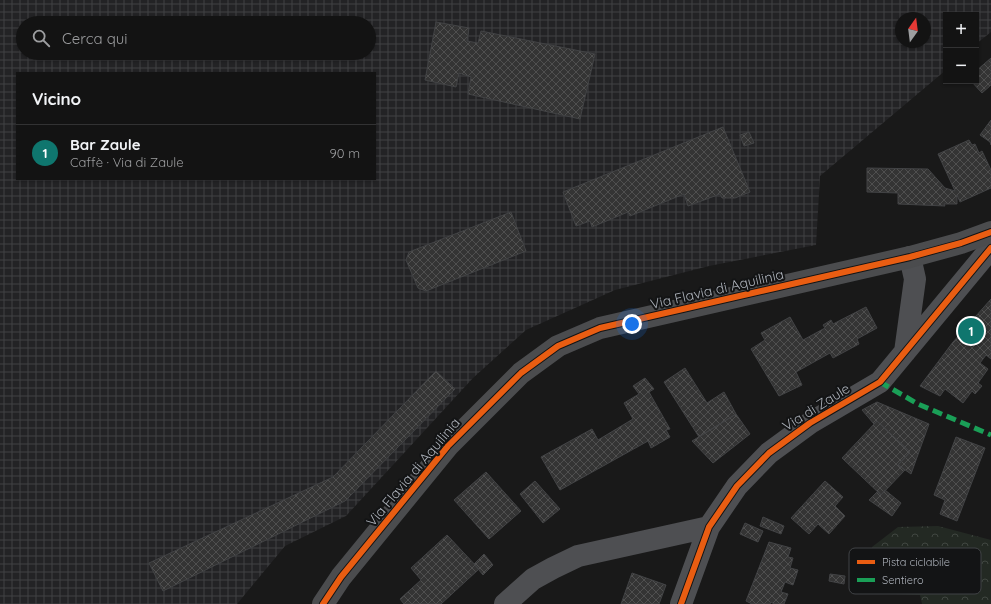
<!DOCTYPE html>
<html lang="it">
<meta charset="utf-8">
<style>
body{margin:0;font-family:Quicksand,sans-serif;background:#1c1c1c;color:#f1f3f6}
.controls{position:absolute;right:12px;top:12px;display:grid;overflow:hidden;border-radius:0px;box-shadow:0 1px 3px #0004}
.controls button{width:36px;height:36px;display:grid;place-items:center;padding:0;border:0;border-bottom:1px solid #323233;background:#131313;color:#f1f3f6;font:20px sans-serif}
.compass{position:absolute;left:895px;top:12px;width:36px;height:36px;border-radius:50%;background:#131313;box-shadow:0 1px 3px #0004;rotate:14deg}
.you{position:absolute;left:632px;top:324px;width:14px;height:14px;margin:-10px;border:3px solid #fff;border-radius:50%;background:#1a73e8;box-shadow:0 0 0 6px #1a73e833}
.badge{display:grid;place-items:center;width:26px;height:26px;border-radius:50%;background:#0f766e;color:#fff;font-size:13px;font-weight:700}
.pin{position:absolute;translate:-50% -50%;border:2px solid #fff;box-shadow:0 1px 4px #0006}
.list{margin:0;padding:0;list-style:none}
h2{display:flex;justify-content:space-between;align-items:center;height:52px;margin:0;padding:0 16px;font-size:17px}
h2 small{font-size:13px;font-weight:400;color:#9d9ea0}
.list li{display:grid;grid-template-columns:26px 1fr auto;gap:12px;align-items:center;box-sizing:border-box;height:56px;padding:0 16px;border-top:1px solid #323233}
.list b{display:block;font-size:15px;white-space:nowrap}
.list p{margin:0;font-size:13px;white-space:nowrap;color:#9d9ea0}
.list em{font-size:13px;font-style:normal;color:#9d9ea0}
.icon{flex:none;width:22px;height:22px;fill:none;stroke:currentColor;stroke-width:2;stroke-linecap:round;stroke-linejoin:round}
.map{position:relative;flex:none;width:991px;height:604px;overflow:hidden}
.search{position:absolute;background:#131313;box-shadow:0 1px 3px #0004;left:16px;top:16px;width:360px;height:44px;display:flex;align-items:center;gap:10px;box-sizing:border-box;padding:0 14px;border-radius:22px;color:#9d9ea0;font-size:15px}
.panel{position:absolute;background:#131313;box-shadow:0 1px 3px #0004;left:16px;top:72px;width:360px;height:108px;border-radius:0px}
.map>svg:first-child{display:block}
</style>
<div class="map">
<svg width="991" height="604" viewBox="0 0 991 604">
<defs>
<pattern id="industrial-grid" width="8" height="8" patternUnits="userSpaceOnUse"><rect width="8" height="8" fill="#232325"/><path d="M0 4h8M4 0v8" fill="none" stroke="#404143"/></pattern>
<pattern id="forest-crowns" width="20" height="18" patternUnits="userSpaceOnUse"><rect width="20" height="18" fill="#232923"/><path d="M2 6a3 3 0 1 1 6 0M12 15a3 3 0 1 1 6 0" fill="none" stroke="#404641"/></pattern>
<pattern id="building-cross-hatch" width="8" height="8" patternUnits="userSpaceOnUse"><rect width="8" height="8" fill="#343434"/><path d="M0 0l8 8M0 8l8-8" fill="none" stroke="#4f4f4f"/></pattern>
</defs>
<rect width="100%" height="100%" fill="#191919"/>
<path fill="url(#industrial-grid)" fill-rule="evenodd" d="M0,0H991V32L976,44V15H946V70L820,176L816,245L709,266L615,290L526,330L473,378L346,516L285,546L237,604H0ZM901,18H925V42H901ZM23,23H369V53H23ZM17,73H375V179H17Z"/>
<path fill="url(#forest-crowns)" d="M938,526L991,540V604H922L920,595L872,593V547L898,527Z"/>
<path fill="url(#building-cross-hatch)" stroke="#424345" d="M436,22L469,28L467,41L478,43L481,31L595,54L580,119L468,94L471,77L459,73L456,87L425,80Z
M991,58V85L982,93L971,81H976V71Z
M991,120V145L990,142L980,135Z
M723,127L750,192L735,198H722L720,194L688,206L684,194L630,216L628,212L592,227L590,221L576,226L563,192Z
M749,132L754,143L744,146L740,135Z
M969,140L972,145L975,144L979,153L982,151L991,170V188L960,202L957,195V204H944L945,206L898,204V193L867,192V168L928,169L945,188L955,191L938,154Z
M511,212L526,251L426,291L418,288L406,260L409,252Z
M991,299V359L986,355L980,363L988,369L978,383L982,386L975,394L972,391L963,403L945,389L940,396L920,386L953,342Z
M866,307L877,328L857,339L859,344L833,358L830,353L796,372L802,385L779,396L751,349L765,340L761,333L790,317L803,340L825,328L823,325L831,320L833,324Z
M685,368L707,403L724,392L736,414L699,437L664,382Z
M436,371L455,389L345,501L163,591L149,563L333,477Z
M645,378L654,389L649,392L670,429L666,430L670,437L651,448L648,441L560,490L541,457L592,429L598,440L633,419L624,403L639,394L633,386Z
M877,402L929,424L911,474L898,465L910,452L877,421L874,424L862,410Z
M736,414L750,434L713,463L692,441Z
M877,421L910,452L898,465L905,470L881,495L842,458Z
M956,437L985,448L957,521L940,514L945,500L934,495Z
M486,472L521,511L489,539L454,500Z
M535,481L560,509L543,523L520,494Z
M825,481L843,497L835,506L845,516L829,534L818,524L809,534L791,518Z
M885,490L901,503L892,516L869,500L878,491L881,495Z
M763,517L784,526L781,534L760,526Z
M745,523L763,531L758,542L740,534Z
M447,535L479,569L441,604H404L400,599L421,580L411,568Z
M769,542L791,548L788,557L793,558L790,568L798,570L793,585L785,582L781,592L788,594L784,604H774L771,602L770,604H752L746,601Z
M484,554L493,565L483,575L474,564Z
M632,573L666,585L659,604H621Z
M830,574L845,576L844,584L829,581Z"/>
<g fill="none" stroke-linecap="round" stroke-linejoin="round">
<path stroke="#4e4f52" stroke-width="22" d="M905,352L915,279L910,257
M505,604L533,579L553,568L578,556L709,527
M681,604L709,527L737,486L769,453L810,423L880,382L991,248"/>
<path stroke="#4b4c4e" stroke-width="22" d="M323,604L341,577L448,446L521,373L558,346L600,328L910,257L961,243L991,232"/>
<path stroke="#1a9f57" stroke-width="5" stroke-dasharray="10 5" stroke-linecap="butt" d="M880,382L918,404L991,435"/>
<defs>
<path id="cycleway" d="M323,604L341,577L448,446L521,373L558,346L600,328L910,257L961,243L991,232
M681,604L709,527L737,486L769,453L810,423L880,382L991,248"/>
</defs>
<use href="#cycleway" stroke="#131415" stroke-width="8"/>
<use href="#cycleway" stroke="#e95d12" stroke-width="6"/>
</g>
<g text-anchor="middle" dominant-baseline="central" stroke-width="4" stroke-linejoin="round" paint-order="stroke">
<g font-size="14" fill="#acb1b9" stroke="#131415">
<text transform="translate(717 289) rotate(-13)">Via Flavia di Aquilinia</text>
<text transform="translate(816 407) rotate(-32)">Via di Zaule</text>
<text transform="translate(413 472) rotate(-50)">Via Flavia di Aquilinia</text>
</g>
</g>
<rect x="849" y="548" width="132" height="46" rx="6" fill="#131415" stroke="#414346" stroke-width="1"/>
<rect x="857" y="560" width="18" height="4" fill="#e95d12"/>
<rect x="857" y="578" width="18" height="4" fill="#1a9f57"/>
<g font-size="11" fill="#acb1b9">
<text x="882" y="566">Pista ciclabile</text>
<text x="882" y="584">Sentiero</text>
</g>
</svg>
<div class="controls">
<button>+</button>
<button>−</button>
</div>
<svg class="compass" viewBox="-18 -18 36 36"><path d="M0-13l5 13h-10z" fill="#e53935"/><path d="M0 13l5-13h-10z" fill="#9d9ea0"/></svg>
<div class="you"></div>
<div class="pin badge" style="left:971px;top:331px">1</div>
<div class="search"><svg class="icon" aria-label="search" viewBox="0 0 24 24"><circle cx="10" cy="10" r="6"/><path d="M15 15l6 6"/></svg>Cerca qui</div>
<section class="panel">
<h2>Vicino<small></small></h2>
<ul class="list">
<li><span class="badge">1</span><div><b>Bar Zaule</b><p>Caffè · Via di Zaule</p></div><em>90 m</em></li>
</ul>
</section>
</div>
